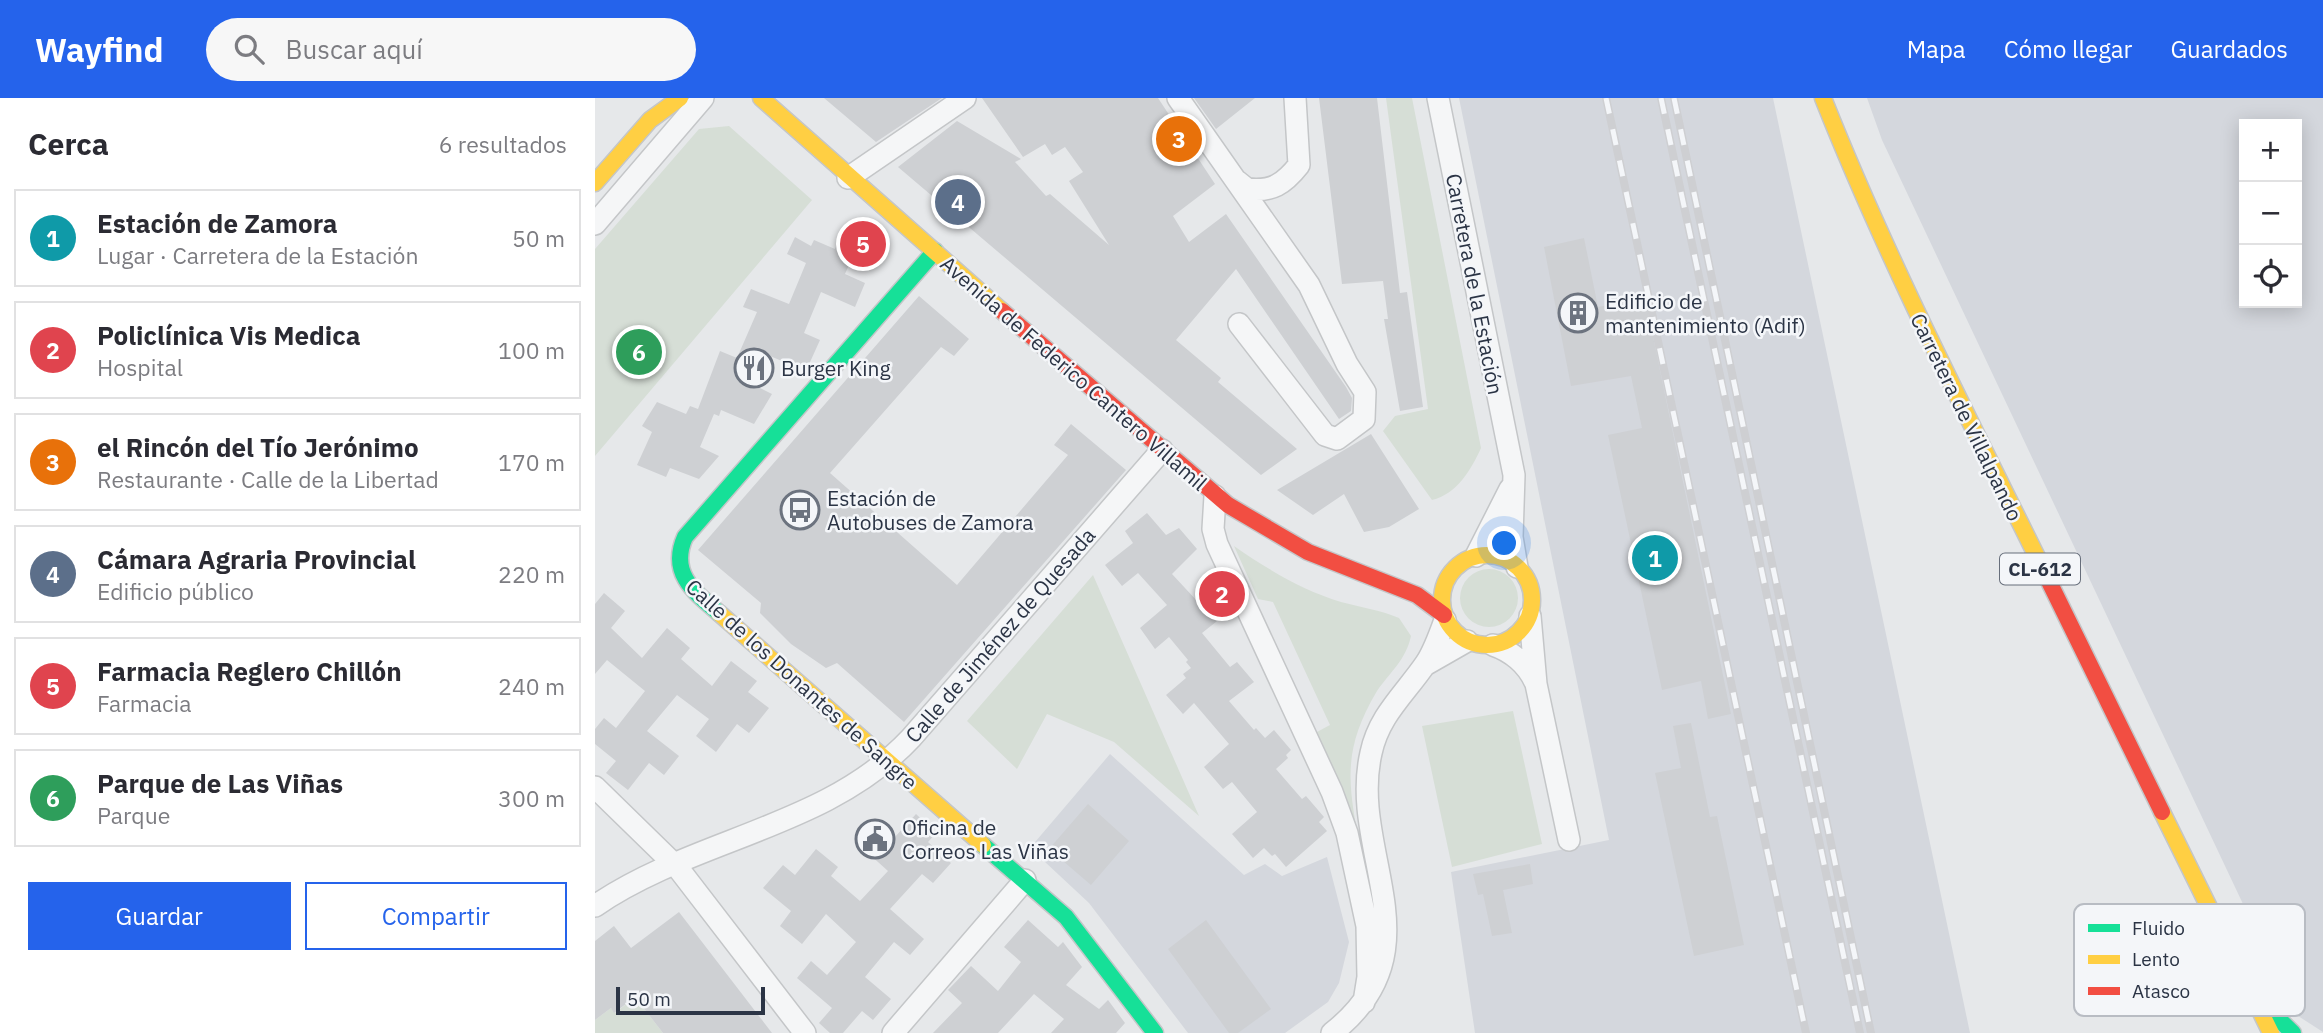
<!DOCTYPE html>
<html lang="es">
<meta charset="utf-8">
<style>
body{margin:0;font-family:"IBM Plex Sans",sans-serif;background:#f7f7f7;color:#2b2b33}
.controls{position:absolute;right:21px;top:21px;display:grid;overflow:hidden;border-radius:0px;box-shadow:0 4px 18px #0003}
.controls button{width:63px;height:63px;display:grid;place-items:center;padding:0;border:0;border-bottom:2px solid #e1e1e2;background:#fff;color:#2b2b33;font:35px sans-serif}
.scale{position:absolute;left:21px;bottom:18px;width:149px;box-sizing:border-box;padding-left:7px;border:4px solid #2b3445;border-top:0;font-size:19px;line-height:24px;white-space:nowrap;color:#2b3445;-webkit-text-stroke:5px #f4f6f9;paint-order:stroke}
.you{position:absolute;left:910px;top:446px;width:24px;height:24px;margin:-18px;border:5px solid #fff;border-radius:50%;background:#1a73e8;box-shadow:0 0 0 10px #1a73e833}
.badge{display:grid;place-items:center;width:46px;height:46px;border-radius:50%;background:#2563eb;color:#fff;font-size:23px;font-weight:700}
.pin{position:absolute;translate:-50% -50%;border:4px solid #fff;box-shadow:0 2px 7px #0006}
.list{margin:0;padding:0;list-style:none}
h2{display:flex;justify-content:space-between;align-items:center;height:91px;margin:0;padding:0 28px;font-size:30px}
h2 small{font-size:23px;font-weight:400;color:#7c7c81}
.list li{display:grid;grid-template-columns:46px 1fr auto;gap:21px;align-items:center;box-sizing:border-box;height:98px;margin:0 14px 14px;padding:0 14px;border:2px solid #e1e1e2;border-radius:0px}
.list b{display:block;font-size:26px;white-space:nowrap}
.list p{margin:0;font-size:23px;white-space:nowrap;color:#7c7c81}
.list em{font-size:23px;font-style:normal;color:#7c7c81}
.actions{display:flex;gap:14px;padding:21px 28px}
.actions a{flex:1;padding:16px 0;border:2px solid #2563eb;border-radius:0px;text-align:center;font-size:24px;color:#2563eb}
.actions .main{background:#2563eb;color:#fff}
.icon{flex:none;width:38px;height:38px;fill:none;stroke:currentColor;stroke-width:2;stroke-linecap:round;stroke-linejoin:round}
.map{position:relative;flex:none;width:1728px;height:935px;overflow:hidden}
header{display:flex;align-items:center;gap:42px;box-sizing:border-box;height:98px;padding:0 35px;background:#2563eb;color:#fff}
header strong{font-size:33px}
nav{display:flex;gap:38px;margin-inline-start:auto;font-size:24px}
.search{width:490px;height:63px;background:#f7f7f7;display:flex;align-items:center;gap:18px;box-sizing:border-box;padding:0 24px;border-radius:38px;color:#7c7c81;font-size:26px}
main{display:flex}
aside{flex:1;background:#fff}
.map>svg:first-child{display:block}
</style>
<header>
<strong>Wayfind</strong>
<div class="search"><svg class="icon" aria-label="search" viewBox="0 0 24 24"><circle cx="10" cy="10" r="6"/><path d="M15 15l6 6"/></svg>Buscar aquí</div>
<nav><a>Mapa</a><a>Cómo llegar</a><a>Guardados</a></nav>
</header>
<main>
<aside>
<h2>Cerca<small>6 resultados</small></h2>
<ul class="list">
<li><span class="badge" style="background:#0f9aa8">1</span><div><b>Estación de Zamora</b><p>Lugar · Carretera de la Estación</p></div><em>50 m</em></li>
<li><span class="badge" style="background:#e0444e">2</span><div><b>Policlínica Vis Medica</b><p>Hospital</p></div><em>100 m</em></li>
<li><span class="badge" style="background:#e8710a">3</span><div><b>el Rincón del Tío Jerónimo</b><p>Restaurante · Calle de la Libertad</p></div><em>170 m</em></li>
<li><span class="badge" style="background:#5c6f8a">4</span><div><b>Cámara Agraria Provincial</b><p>Edificio público</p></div><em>220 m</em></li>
<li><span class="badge" style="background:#e0444e">5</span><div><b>Farmacia Reglero Chillón</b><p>Farmacia</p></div><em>240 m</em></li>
<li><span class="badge" style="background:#2e9e5b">6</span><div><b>Parque de Las Viñas</b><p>Parque</p></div><em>300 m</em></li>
</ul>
<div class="actions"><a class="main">Guardar</a><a>Compartir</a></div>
</aside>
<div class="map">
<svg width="1728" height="935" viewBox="0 0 1728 935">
<rect width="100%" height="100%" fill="#e6e8ea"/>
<path fill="#d4d7dd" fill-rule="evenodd" d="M864,0H1178L1375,935H880L856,774L1014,742Z
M1272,0H1728V934L1700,916L1287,42ZM1702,26V205H1649V26Z
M515,656L649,777L670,766L687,778L732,759L754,844L744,885L733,904L690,935H593L494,805L435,750Z"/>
<path fill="#d6ded6" d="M791,0H817L886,350C876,372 862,396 837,402L788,333L800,318L833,311Z
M134,28L217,102L0,358V151L104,31Z
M639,448C672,471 707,492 746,504C765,509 785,512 804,520L816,538C811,562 795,574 782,593C745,655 754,689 766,755L720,635L735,627L678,504L663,501Z
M865 500a29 29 0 1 1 58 0a29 29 0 1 1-58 0Z
M498,477L604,718L519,644L452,616L422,671L372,623Z
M918,613L947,746L857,769L827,628Z
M40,899L68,935H0V922L16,910L20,915Z"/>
<path fill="#ced0d3" d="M229,0H347L281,44Z
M387,0H563L620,86L578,118L594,144L631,116L751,289L757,300L756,313L744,321L641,171L581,242L626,280L623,284L702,351L666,377L303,69L362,23L426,61L420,64L451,98L455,96L514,147L474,83L488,74L470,49L457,57L450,46L428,59Z
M599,0H660L621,31Z
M724,0H782L805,195L812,194L828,309L805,313L789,221H793L788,183L747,186Z
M248,132L266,140L250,176L270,185L260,209L226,194L209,235L225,242L211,273L175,258L163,289L177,296L159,326L126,312L124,318L119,316L105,349L124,358L104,381L75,370L71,379L42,367L57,334L47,328L62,304L91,316L95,308L103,311L125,253L142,260L162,214L148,209L156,191L194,206L211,165L192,156L200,139L216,148L219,142L240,151Z
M989,140L1003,209L1050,200L1136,616L1113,621L1106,583L1067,592L1013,337L1047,330L1036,278L976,288L949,149Z
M324,198L374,241L359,258L346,249L235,375L362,487L473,357L459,347L476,326L531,372L309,624L242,565L231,570L196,546L165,515L166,505L103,452Z
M776,336L824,411L794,429L769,434L749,396L718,417L682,392Z
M552,415L571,437L584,430L602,451L577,476L603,504L615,495L631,516L607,535L635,569L642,564L659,584L634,603L659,632L661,630L670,640L679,632L696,652L691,657L693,660L681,671L707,701L711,698L729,719L724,724L732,733L691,769L680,756L677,758L669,750L658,760L637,736L662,714L637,684L628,691L609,669L634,646L599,605L588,616L571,597L591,580L588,576L596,570L591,564L593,562L574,539L560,551L545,530L572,507L543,475L527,488L510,467L538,445L530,433Z
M9,495L30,513L16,530L47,560L72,530L95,550L86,561L117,588L136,563L162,583L153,594L174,610L154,635L142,626L121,654L101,638L114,621L82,597L52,633L84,658L69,677L54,665L33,692L11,675L21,663L0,646V631L9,620L21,630L50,593L12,562L0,576V506Z
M1096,625L1115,719L1122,718L1149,847L1099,858L1060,675L1086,670L1078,628Z
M493,706L534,743L496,787L454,751Z
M321,716L341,735L333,744L356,765L338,785L327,776L295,811L329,841L315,857L299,844L270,879L296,901L278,922L267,913L248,935H235L224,925L237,910L202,880L216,863L232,877L261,844L231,816L207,846L185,828L196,813L168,790L188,767L200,777L221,751L243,769L236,778L265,803L293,773L263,746L283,725L299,740Z
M935,766L938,786L908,792L917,835L897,838L888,796L883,797L878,776Z
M84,814L177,935H68L40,899L19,915L16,910L0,922V843L19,828L36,850Z
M433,822L463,849L468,844L487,869L471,887L504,911L513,902L530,925L521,935H456L469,921L439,896L403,935H338L367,905L353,892L376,868L403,893L426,864L409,849Z
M611,822L676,911L643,935H634L573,851Z"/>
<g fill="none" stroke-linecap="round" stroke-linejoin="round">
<defs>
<path id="street" d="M583,0L714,187L752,266L770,294L769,321L742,341L730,337L644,226
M843,0L919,377L917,439L922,469
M253,80L370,0
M642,83L652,91C677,94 689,86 704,67L700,0
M0,126L108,0
M620,398L618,431L622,446L737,694L752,735L772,828L773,879L769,904
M881,458L915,391
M935,518L941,586L974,742
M898,547C916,553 932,566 940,584
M830,567L872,543
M0,689L83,770L210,935
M0,808C99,740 232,730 316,640L567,352
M298,935L430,782
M737,935C845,851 753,755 776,655C784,617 810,596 831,565C839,553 845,536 850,522"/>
<path id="fast" d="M124,515C99,494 74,475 90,439L340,153
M388,747L471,819L560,935
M1663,901L1698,935"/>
<path id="slow" d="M166,0L407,213
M1228,0C1291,159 1369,311 1445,465
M0,85L55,22L85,0
M847 502a45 45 0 1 1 90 0a45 45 0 1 1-90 0Z
M124,515L388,747
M1567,714L1676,935"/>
<path id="jam" d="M407,213L633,407L713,454L822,497L849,517
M1445,465L1567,714"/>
</defs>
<use href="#street" stroke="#c4c6c8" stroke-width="24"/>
<use href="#fast" stroke="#c4c6c8" stroke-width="19"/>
<use href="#slow" stroke="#c4c6c8" stroke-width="19"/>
<use href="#jam" stroke="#c4c6c8" stroke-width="19"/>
<use href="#street" stroke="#f5f6f7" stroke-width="21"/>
<use href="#fast" stroke="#16e098" stroke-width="16"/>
<use href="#slow" stroke="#ffcf43" stroke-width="16"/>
<use href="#jam" stroke="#f24e42" stroke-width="16"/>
<defs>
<path id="rail" d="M1011,0L1211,935
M1066,0L1265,935
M1079,0L1276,935"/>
</defs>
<use href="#rail" stroke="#cecfd2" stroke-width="8"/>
<use href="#rail" stroke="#f4f6f9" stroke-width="5" stroke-dasharray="16" stroke-linecap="butt"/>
</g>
<defs>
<symbol id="building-ring" viewBox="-11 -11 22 22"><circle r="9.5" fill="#f4f6f9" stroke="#6c737f" stroke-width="1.5"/><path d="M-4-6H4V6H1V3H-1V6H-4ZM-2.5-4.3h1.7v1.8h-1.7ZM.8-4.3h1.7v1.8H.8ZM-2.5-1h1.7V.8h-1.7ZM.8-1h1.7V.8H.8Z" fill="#6c737f"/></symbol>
<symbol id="restaurant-ring" viewBox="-11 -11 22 22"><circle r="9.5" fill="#f4f6f9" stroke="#6c737f" stroke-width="1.5"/><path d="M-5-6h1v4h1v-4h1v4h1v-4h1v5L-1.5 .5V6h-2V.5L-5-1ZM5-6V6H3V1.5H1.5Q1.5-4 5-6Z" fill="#6c737f"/></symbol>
<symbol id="bus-ring" viewBox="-11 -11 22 22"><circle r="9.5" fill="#f4f6f9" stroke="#6c737f" stroke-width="1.5"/><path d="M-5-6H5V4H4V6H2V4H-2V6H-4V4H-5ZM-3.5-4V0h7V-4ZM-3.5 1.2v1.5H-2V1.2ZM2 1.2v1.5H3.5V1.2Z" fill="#6c737f"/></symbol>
<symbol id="civic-ring" viewBox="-11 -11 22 22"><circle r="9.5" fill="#f4f6f9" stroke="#6c737f" stroke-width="1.5"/><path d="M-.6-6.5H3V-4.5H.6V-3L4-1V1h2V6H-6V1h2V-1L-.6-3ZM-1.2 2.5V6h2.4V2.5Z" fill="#6c737f"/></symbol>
</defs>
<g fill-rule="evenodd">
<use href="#building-ring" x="961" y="193" width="44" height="44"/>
<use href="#restaurant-ring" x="137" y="248" width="44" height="44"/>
<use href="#bus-ring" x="183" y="390" width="44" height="44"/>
<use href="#civic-ring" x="258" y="719" width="44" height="44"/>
</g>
<g text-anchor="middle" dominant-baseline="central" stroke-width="5" stroke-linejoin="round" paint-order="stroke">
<rect fill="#f4f6f9" stroke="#676e7b" stroke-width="2" x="1405" y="455.5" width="80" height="31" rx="5"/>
<g font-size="19" font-weight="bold" fill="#2b3445">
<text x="1445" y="471">CL-612</text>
</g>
<g font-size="21" fill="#2b3445" stroke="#f4f6f9">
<text transform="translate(880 186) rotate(79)">Carretera de la Estación</text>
<text transform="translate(479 275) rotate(41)">Avenida de Federico Cantero Villamil</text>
<text transform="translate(1372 319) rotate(64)">Carretera de Villalpando</text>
<text transform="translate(405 537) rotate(-49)">Calle de Jiménez de Quesada</text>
<text transform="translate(207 586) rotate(42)">Calle de los Donantes de Sangre</text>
</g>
<g font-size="21" fill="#2b3445" stroke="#f4f6f9" text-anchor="start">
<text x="1010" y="203">Edificio de<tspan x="1010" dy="24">mantenimiento (Adif)</tspan></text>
<text x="186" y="270">Burger King</text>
<text x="232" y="400">Estación de<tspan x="232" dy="24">Autobuses de Zamora</tspan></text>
<text x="307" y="729">Oficina de<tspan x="307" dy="24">Correos Las Viñas</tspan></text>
</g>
</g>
<rect x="1479" y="806" width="231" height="112" rx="10" fill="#f4f6f9" stroke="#b8bcc3" stroke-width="2"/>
<rect x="1493" y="826" width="32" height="8" fill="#16e098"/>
<rect x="1493" y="857" width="32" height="9" fill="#ffcf43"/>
<rect x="1493" y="889" width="32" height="8" fill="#f24e42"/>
<g font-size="19" fill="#2b3445">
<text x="1537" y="837">Fluido</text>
<text x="1537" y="868">Lento</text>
<text x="1537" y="900">Atasco</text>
</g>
</svg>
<div class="controls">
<button>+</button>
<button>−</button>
<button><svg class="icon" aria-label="locate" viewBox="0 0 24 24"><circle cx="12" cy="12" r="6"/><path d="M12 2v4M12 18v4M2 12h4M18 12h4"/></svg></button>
</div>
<div class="scale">50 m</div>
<div class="you"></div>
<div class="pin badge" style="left:1060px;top:460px;background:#0f9aa8">1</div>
<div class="pin badge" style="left:627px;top:496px;background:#e0444e">2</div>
<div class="pin badge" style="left:584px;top:41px;background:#e8710a">3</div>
<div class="pin badge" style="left:363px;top:104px;background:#5c6f8a">4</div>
<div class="pin badge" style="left:268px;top:146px;background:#e0444e">5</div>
<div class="pin badge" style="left:44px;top:254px;background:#2e9e5b">6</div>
</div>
</main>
